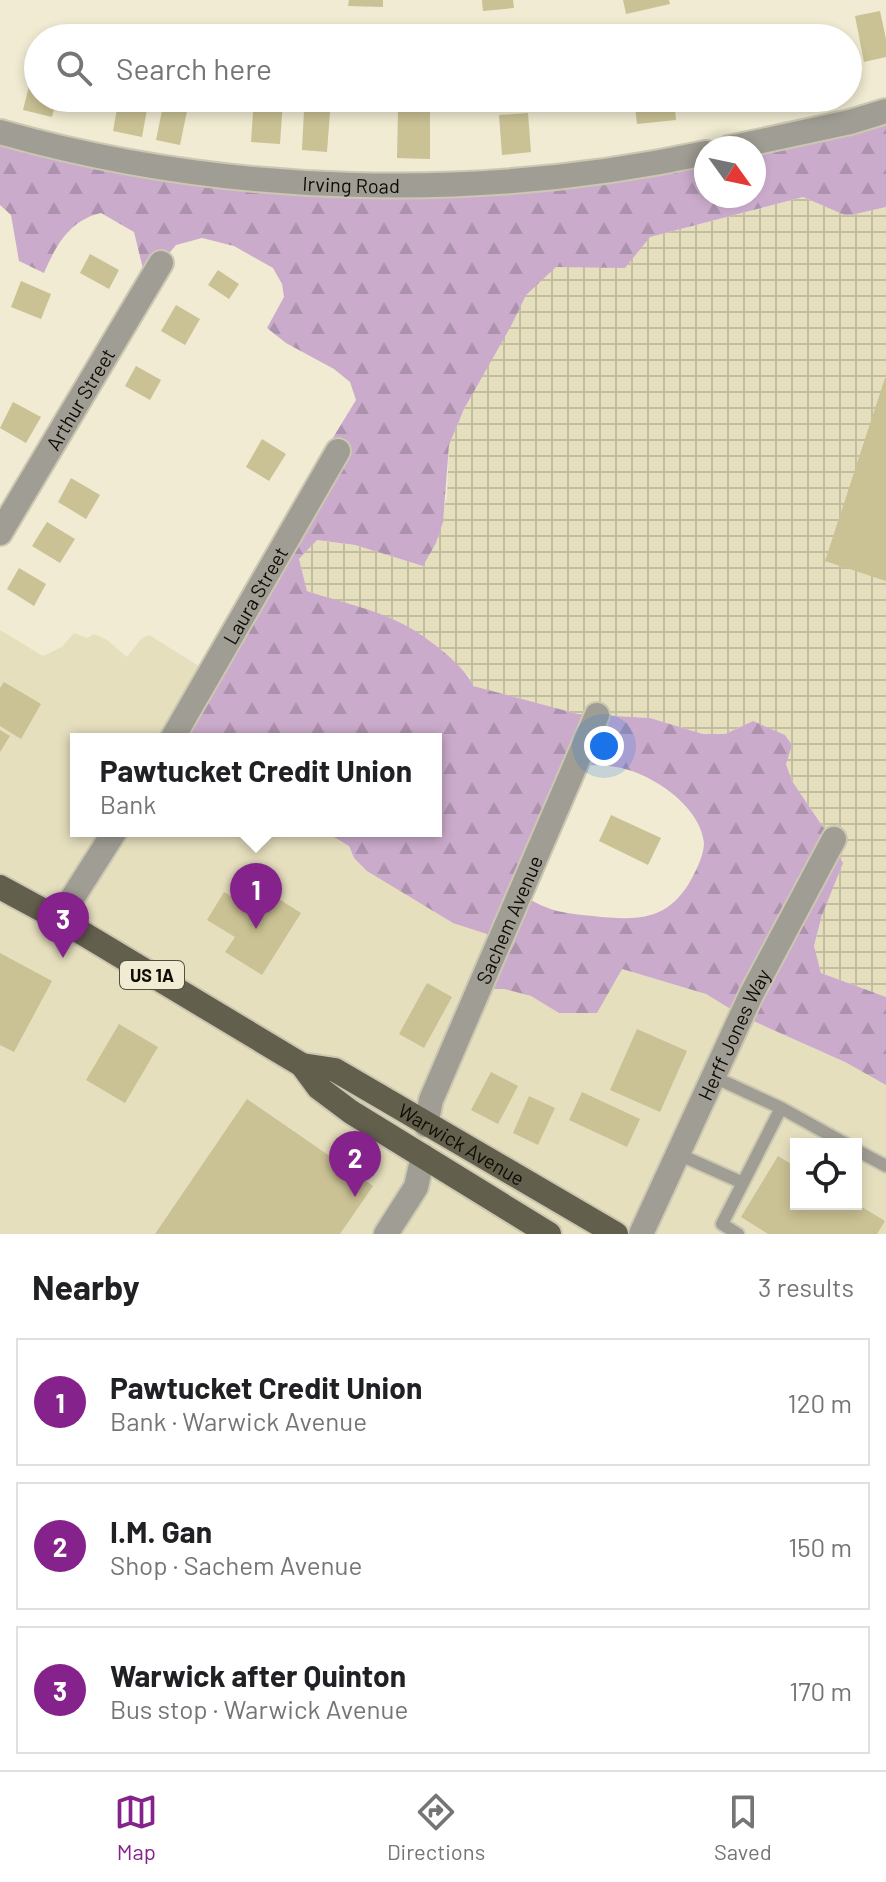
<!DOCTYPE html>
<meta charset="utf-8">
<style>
body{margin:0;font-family:Barlow,sans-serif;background:#f2f2f2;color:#202124}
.controls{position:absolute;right:24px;bottom:24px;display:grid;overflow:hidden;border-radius:0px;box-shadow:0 4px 12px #0003}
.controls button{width:72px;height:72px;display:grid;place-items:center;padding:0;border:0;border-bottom:2px solid #e0e0e0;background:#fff;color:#202124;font:40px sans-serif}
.compass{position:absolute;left:694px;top:136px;width:72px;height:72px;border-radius:50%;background:#fff;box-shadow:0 4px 12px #0003;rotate:123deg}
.you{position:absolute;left:604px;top:746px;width:28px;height:28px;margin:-20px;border:6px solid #fff;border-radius:50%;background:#1a73e8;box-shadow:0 0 0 12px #1a73e833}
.badge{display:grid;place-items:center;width:52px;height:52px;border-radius:50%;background:#85228b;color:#fff;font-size:26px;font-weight:700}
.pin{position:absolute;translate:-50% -66px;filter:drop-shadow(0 2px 4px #0008)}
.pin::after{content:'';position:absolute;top:42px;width:28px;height:24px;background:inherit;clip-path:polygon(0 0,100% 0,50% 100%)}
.popup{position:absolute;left:70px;top:733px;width:372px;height:104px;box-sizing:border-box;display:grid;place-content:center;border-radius:0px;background:#fff;filter:drop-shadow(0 2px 6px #0005);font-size:26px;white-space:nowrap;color:#757577}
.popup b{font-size:30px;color:#202124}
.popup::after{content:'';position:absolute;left:50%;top:100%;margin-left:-16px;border:16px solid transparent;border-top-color:#fff}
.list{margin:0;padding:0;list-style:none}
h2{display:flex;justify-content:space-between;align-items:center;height:104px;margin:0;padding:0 32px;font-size:34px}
h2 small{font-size:26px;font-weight:400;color:#757577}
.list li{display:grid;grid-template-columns:52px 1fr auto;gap:24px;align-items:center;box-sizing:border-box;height:128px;margin:0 16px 16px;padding:0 16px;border:2px solid #e0e0e0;border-radius:0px}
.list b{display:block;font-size:30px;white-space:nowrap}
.list p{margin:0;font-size:26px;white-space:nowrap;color:#757577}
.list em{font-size:26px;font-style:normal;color:#757577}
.icon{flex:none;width:44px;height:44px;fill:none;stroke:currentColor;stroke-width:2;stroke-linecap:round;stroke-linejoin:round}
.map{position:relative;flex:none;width:886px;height:1234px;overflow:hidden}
.search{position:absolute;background:#fff;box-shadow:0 4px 12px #0003;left:24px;right:24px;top:24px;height:88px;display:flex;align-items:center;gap:20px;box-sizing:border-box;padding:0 28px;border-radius:44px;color:#757577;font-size:30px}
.sheet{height:536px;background:#fff}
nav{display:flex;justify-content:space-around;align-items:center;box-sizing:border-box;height:112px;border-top:2px solid #e0e0e0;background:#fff;font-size:22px;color:#757577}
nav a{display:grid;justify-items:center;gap:4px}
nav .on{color:#85228b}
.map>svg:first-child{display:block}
</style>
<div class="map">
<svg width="886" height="1234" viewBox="0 0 886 1234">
<defs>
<pattern id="industrial-grid" width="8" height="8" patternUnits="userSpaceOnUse" patternTransform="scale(2)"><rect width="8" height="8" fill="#e5dfbe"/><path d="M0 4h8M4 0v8" fill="none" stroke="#c3bea2"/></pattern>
<pattern id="forest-firs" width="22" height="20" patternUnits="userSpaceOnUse" patternTransform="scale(2)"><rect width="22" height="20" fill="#cbabcc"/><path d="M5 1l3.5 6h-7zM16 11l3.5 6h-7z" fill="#ad92ae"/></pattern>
</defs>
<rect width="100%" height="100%" fill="#f0ebd2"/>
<path fill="#e5dfbe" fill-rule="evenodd" d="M0,630L43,656L62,647L74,633L87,638L94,634L107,640L127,657L142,638L149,635L202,668L164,739H76V831H324L349,846L354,858L499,938L483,989H504L531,996L559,1012L621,969L706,994L742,1016L845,1062L886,1085V1234H0ZM796,1144H856V1204H796Z"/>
<path fill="url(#industrial-grid)" d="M803,197L847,216L886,207V997L821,973L814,947L822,915L823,827L792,781L786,764L753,721L725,734H703L650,718L578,714L472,686L469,676L441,650L398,621L307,591L299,559L316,540L355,545L423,566L447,498L449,445L464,409L506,331L518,299L550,263Z"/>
<path fill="url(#forest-firs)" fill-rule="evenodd" d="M886,114V207L847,216L803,197L650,237L625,268L556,267L526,295L511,326L464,409L449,445L443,522L436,543L423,566L355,545L317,540L299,559L307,591C337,601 370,608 397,621C419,631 465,664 473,686L578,714L650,718L703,734H725L753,721L785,735L792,745L786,764L792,781L823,827L843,863L822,915L814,946L821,973L886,997V1085L845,1062L742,1016L706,994L622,969L597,1013H559L531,996L504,989H483L499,938L453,923L367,871L354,858L349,846L324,831H436V739H164L320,459L356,400L350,382L334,369L286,343L267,328L284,297L282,284L273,268L234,246L202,238L176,245L146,281L134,232L101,213C70,220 56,245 44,273L19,261L11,215L0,205V134L347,189L706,155V196H754V148ZM579,765C592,765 604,765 616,767C650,772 701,806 704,843C704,854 697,869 692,878C669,921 638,921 593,916C563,913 550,912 524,896Z"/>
<path fill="#cac194" d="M349,0H383V7L348,6Z
M482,0H513L514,8L483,11Z
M623,0H669L670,4L626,14Z
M880,11L886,39V57L864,62L855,16Z
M848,52L857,87L848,89Z
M33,70L38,71V98H57L52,117L23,110Z
M119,98H149L142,137L113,131Z
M254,98L283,100L280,144L251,142Z
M634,98H674L676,120L637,124Z
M164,101L188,106L180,145L156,140Z
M304,111L330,112L327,152L302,150Z
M398,112H430V159L397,158Z
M528,113L531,152L502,155L499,115Z
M90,254L119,270L109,289L80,273Z
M218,270L239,284L229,299L208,285Z
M21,281L51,294L41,319L11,307Z
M176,305L200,319L185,345L161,331Z
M136,366L161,380L150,400L125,386Z
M885,378H886V581L825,561Z
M13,402L41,417L26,443L0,428Z
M262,439L286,454L269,481L246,467Z
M71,478L100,495L86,519L58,502Z
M47,522L75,539L60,563L32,546Z
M19,568L46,584L34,606L7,589Z
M4,682L41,704L21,739L0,726V688Z
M0,730L10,736L0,752Z
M611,815L661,838L648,865L599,841Z
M266,891L301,913L262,975L225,952L235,937L207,920L224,892L254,910Z
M0,953L52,981L14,1052L0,1045Z
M427,983L452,997L424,1048L399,1034Z
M119,1024L158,1047L125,1103L86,1080Z
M637,1029L687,1051L660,1112L610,1090Z
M491,1072L518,1086L498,1124L471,1110Z
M582,1092L640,1119L627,1147L569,1120Z
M529,1096L555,1108L538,1145L513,1133Z
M247,1099L373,1186L340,1234H155Z
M778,1156L796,1167V1204H857L885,1221L877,1234H768L741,1217Z"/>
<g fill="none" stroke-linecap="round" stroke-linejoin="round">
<defs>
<path id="lane" d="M714,1077L781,1108
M856,1150L886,1166
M678,1154L743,1183
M738,1234L722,1224L781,1108L846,1144"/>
<g id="street">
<path id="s1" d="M0,132C225,196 477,202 706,153"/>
<path d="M729,148L850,122L886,111"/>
<path id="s2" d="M0,533L161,263"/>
<path id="s3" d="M172,739L338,451"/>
<path d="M59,919L115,831"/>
<path id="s4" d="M426,1125L431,1100L597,715"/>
<path d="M386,1234L416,1187L423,1156"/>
<path id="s5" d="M641,1234L751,995L834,839"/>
</g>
<g id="primary">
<path d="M0,887L59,919L302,1065L319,1088L351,1112L549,1234"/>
<path id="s6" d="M302,1065L335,1070L616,1234"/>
</g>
</defs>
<use href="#lane" stroke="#ccc7b1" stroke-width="16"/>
<use href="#street" stroke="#ccc7b1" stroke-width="28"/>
<use href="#primary" stroke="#ccc7b1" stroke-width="28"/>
<use href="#lane" stroke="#a09e94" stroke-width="12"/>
<use href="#street" stroke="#a09e94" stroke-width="24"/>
<use href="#primary" stroke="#635f4d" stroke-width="24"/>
</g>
<g text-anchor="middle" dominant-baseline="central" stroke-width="7" stroke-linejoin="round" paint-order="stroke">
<rect fill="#f0ebd2" stroke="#524f42" stroke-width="2" x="120" y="961" width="64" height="28" rx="6"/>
<g font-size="18" font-weight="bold" fill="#0e0c05">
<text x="152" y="975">US 1A</text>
</g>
<g font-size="20" fill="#0e0c05" stroke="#f0ebd2">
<text stroke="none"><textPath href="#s1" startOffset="356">Irving Road</textPath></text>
<text stroke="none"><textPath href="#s2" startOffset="156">Arthur Street</textPath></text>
<text stroke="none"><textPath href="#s3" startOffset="166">Laura Street</textPath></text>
<text stroke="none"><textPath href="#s4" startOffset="222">Sachem Avenue</textPath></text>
<text stroke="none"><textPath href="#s5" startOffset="220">Herff Jones Way</textPath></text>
<text stroke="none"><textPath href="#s6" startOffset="180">Warwick Avenue</textPath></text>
</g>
</g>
</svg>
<div class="controls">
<button><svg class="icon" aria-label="locate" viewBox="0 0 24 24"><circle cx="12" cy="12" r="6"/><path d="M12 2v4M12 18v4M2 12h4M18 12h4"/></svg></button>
</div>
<svg class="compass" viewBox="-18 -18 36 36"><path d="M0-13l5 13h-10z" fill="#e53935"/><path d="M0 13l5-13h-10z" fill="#757577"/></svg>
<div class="you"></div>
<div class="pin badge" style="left:256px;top:929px">1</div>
<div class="popup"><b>Pawtucket Credit Union</b>Bank</div>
<div class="pin badge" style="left:355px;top:1197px">2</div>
<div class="pin badge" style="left:63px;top:958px">3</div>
<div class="search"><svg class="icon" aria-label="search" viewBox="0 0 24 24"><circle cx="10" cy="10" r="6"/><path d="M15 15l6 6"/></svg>Search here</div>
</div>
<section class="sheet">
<h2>Nearby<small>3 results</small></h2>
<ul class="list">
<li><span class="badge">1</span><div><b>Pawtucket Credit Union</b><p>Bank · Warwick Avenue</p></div><em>120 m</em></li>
<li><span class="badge">2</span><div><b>I.M. Gan</b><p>Shop · Sachem Avenue</p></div><em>150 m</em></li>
<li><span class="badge">3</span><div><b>Warwick after Quinton</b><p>Bus stop · Warwick Avenue</p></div><em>170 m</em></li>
</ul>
</section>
<nav>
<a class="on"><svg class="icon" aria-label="map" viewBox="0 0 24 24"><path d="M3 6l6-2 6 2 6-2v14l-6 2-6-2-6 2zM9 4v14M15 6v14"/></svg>Map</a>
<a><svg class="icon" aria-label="directions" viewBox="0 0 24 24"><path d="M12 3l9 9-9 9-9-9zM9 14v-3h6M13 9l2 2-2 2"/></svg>Directions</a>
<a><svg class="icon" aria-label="saved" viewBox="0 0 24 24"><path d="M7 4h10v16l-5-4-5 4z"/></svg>Saved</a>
</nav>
